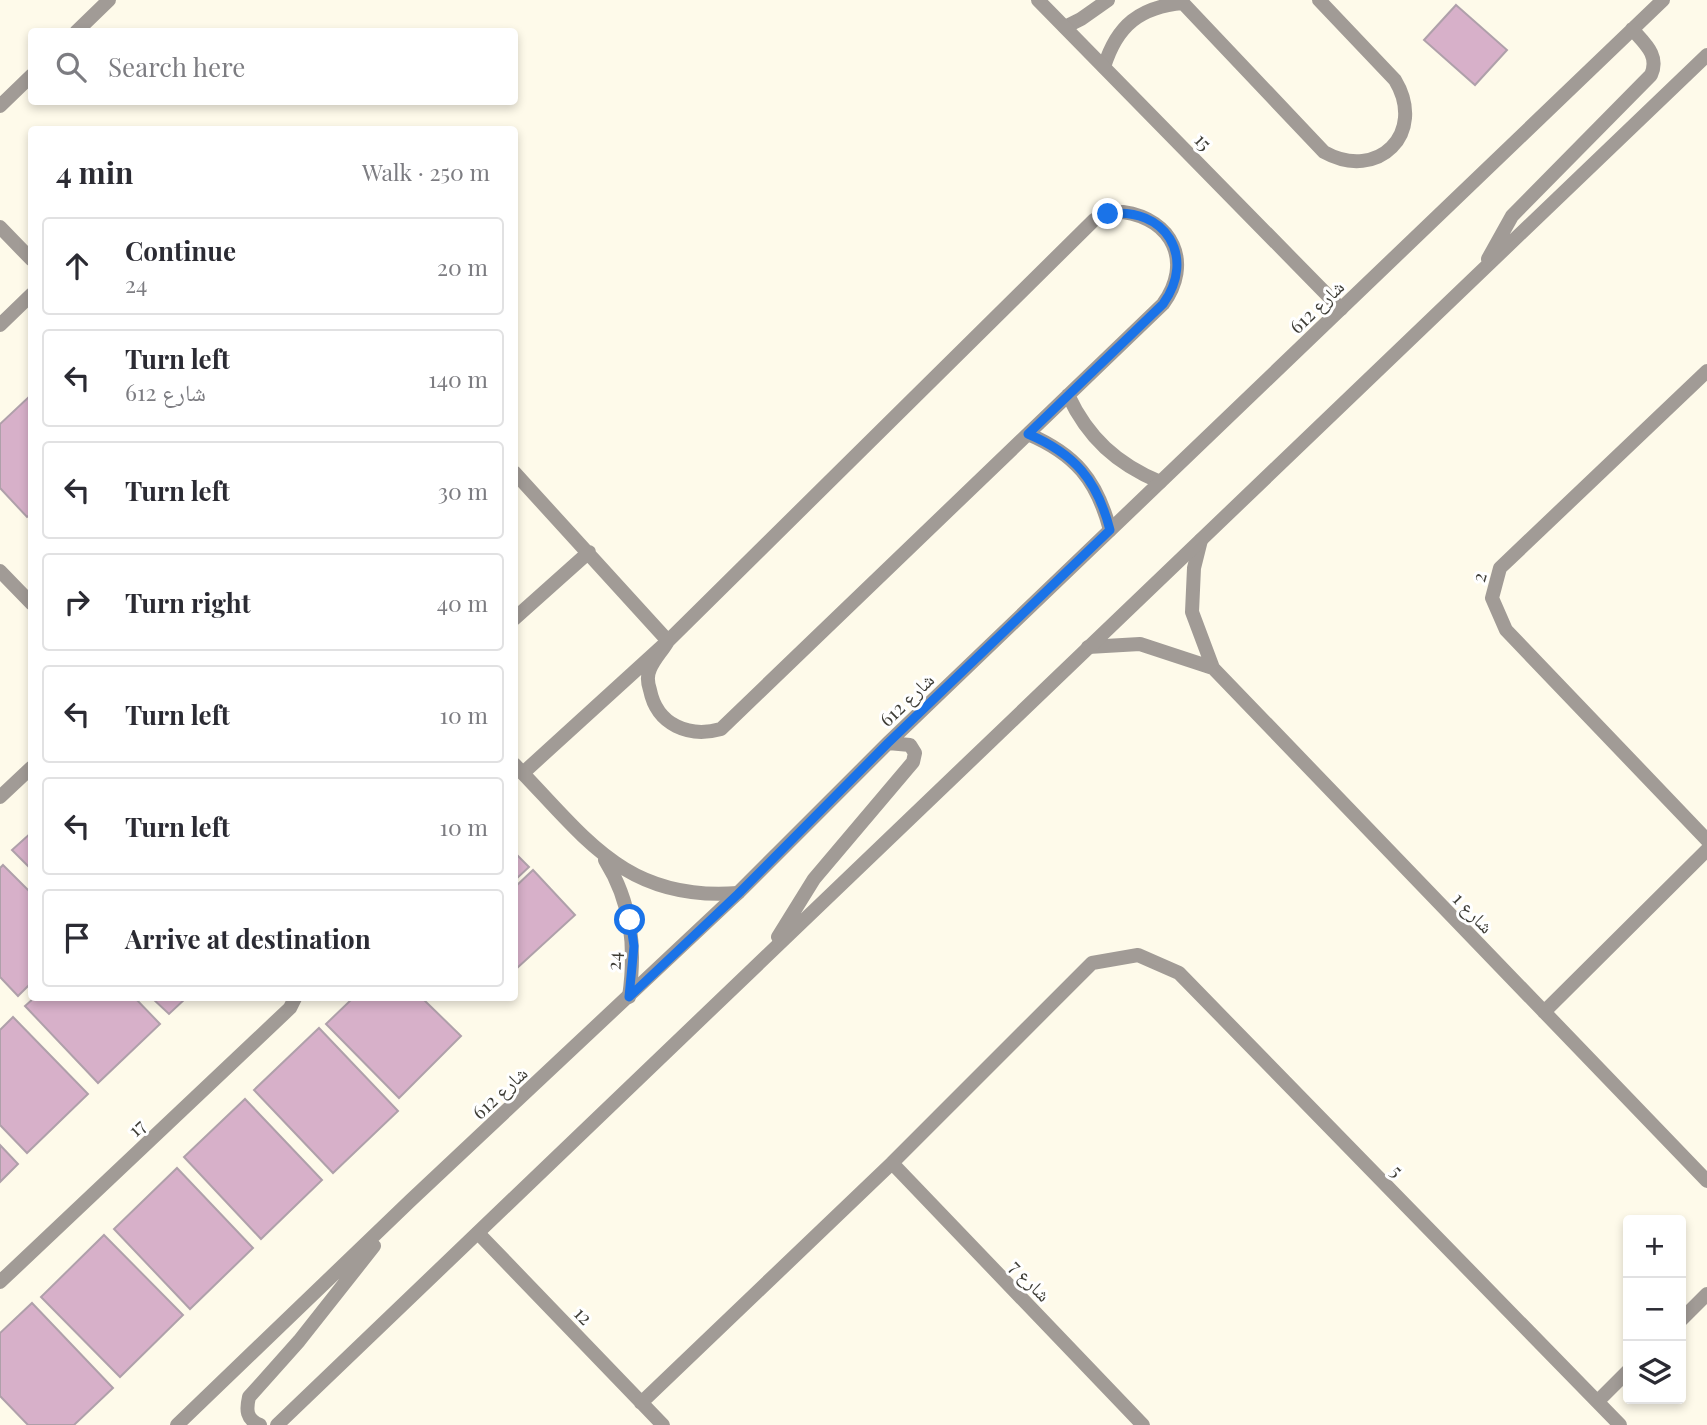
<!DOCTYPE html>
<meta charset="utf-8">
<style>
body{margin:0;font-family:"Playfair Display","Noto Naskh Arabic",serif;background:#f2f2f3;color:#2b2b33}
.controls{position:absolute;right:21px;bottom:21px;display:grid;overflow:hidden;border-radius:7px;box-shadow:0 4px 10px #0003}
.controls button{width:63px;height:63px;display:grid;place-items:center;padding:0;border:0;border-bottom:2px solid #e1e1e2;background:#fff;color:#2b2b33;font:35px sans-serif}
.stop{position:absolute;width:21px;height:21px;margin:-16px;border:5px solid #1a73e8;border-radius:50%;background:#fff}
.stop.end{background:#1a73e8;border-color:#fff;box-shadow:0 2px 7px #0008}
.list{margin:0;padding:0;list-style:none}
h2{display:flex;justify-content:space-between;align-items:center;height:91px;margin:0;padding:0 28px;font-size:30px}
h2 small{font-size:23px;font-weight:400;color:#7c7c81}
.list li{display:grid;grid-template-columns:46px 1fr auto;gap:21px;align-items:center;box-sizing:border-box;height:98px;margin:0 14px 14px;padding:0 14px;border:2px solid #e1e1e2;border-radius:7px}
.list b{display:block;font-size:26px;white-space:nowrap}
.list p{margin:0;font-size:23px;white-space:nowrap;color:#7c7c81}
.list em{font-size:23px;font-style:normal;color:#7c7c81}
.icon{flex:none;width:38px;height:38px;fill:none;stroke:currentColor;stroke-width:2;stroke-linecap:round;stroke-linejoin:round}
.map{position:relative;flex:none;width:1707px;height:1425px;overflow:hidden}
.search{position:absolute;background:#fff;box-shadow:0 4px 10px #0003;left:28px;top:28px;width:490px;height:77px;display:flex;align-items:center;gap:18px;box-sizing:border-box;padding:0 24px;border-radius:7px;color:#7c7c81;font-size:26px}
.panel{position:absolute;background:#fff;box-shadow:0 4px 10px #0003;left:28px;top:126px;width:490px;height:875px;border-radius:7px}
.map>svg:first-child{display:block}
</style>
<div class="map">
<svg width="1707" height="1425" viewBox="0 0 1707 1425">
<rect width="100%" height="100%" fill="#fefaea"/>
<path fill="#d7b0c9" stroke="#afa0aa" stroke-width="2" d="M1456,5L1507,50L1475,85L1424,40Z
M32,394V513L27,517L0,488V424Z
M32,832V870L12,850Z
M514,852L529,867L514,881Z
M3,865L32,894V982L18,996L0,977V868Z
M533,870L575,915L516,969L514,888Z
M34,998H135L160,1024L98,1083L25,1006Z
M152,998H186L169,1014Z
M353,998H422L461,1036L399,1098L326,1024Z
M13,1017L88,1094L27,1153L0,1125V1030Z
M319,1028L398,1111L333,1173L254,1090Z
M245,1099L322,1180L261,1239L184,1157Z
M0,1145L18,1164L0,1182Z
M177,1168L253,1248L190,1309L114,1229Z
M104,1235L183,1315L120,1377L41,1297Z
M32,1303L113,1388L74,1425H28L0,1396V1333Z"/>
<g fill="none" stroke-linecap="round" stroke-linejoin="round">
<path stroke="#a19b96" stroke-width="14" d="M1180,0L1324,152C1378,182 1427,133 1395,80L1319,0
M1065,27L1081,19L1108,0
M1104,67C1117,25 1140,7 1183,3
M1123,212C1173,219 1193,263 1163,304L721,729C689,738 657,725 650,690C648,684 647,675 650,669C654,659 663,650 668,641L1094,220L1108,214Z
M1068,395C1088,438 1117,464 1160,482
M1028,434C1075,454 1097,480 1110,530
M514,472L668,641L523,773
M514,619L589,552"/>
<path stroke="#a19b96" stroke-width="14" d="M1038,0L1341,309
M76,32L109,0
M0,106L32,75
M0,227L32,260
M0,325L32,294
M1707,371L1500,568L1492,598L1506,630L1707,840
M1201,540L1194,568L1192,612L1213,668L1707,1181
M0,571L32,604
M1088,647L1140,644L1213,668
M514,764C585,837 625,902 738,893
M0,797L32,767
M605,860C632,903 636,948 629,997
M1544,1012L1707,850
M892,1163L1143,1425
M478,1233L663,1425
M0,1282L290,1008L295,998
M1681,1320L1707,1294
M1598,1401L1628,1371
M641,1403L892,1163L1092,963L1138,955L1179,973L1620,1425"/>
<path stroke="#a19b96" stroke-width="14" d="M1488,259L1512,216L1651,75C1660,55 1644,43 1632,29
M778,937L814,879L913,762L915,753L910,745L888,743
M177,1425L410,1201L738,893L888,743L1663,0
M260,1425C246,1419 246,1410 249,1397L299,1341L374,1246
M277,1425L1707,55"/>
</g>
<g fill="none" stroke-linecap="round" stroke-linejoin="round">
<path stroke="#1a73e8" stroke-width="9" d="M630,920L634,946L629,997L738,894L888,743L1110,530C1097,480 1075,454 1028,434L1163,304C1197,257 1165,206 1108,214"/>
</g>
<g text-anchor="middle" dominant-baseline="central" stroke-width="6" stroke-linejoin="round" paint-order="stroke">
<g font-size="19" fill="#3e3d36" stroke="#fff">
<text transform="translate(1204 141) rotate(46)">15</text>
<text transform="translate(1316 306) rotate(-44)">شارع 612</text>
<text transform="translate(1478 577) rotate(-74)">2</text>
<text transform="translate(906 699) rotate(-44)">شارع 612</text>
<text transform="translate(1474 912) rotate(46)">شارع 1</text>
<text transform="translate(613 961) rotate(-87)">24</text>
<text transform="translate(499 1092) rotate(-43)">شارع 612</text>
<text transform="translate(136 1127) rotate(-43)">17</text>
<text transform="translate(1398 1170) rotate(46)">5</text>
<text transform="translate(1031 1280) rotate(46)">شارع 7</text>
<text transform="translate(584 1315) rotate(46)">12</text>
</g>
</g>
</svg>
<div class="controls">
<button>+</button>
<button>−</button>
<button><svg class="icon" aria-label="layers" viewBox="0 0 24 24"><path d="M12 4l9 5-9 5-9-5zM3 14l9 5 9-5"/></svg></button>
</div>
<div class="stop" style="left:630px;top:920px"></div>
<div class="stop end" style="left:1108px;top:214px"></div>
<div class="search"><svg class="icon" aria-label="search" viewBox="0 0 24 24"><circle cx="10" cy="10" r="6"/><path d="M15 15l6 6"/></svg>Search here</div>
<section class="panel">
<h2>4 min<small>Walk · 250 m</small></h2>
<ul class="list">
<li><svg class="icon" aria-label="ahead" viewBox="0 0 24 24"><path d="M12 20V5M6 11l6-6 6 6"/></svg><div><b>Continue</b><p>24</p></div><em>20 m</em></li>
<li><svg class="icon" aria-label="left" viewBox="0 0 24 24"><path d="M17 20v-9H6M10 6l-5 5 5 5"/></svg><div><b>Turn left</b><p>شارع 612</p></div><em>140 m</em></li>
<li><svg class="icon" aria-label="left" viewBox="0 0 24 24"><path d="M17 20v-9H6M10 6l-5 5 5 5"/></svg><div><b>Turn left</b></div><em>30 m</em></li>
<li><svg class="icon" aria-label="right" viewBox="0 0 24 24"><path d="M7 20v-9h11M14 6l5 5-5 5"/></svg><div><b>Turn right</b></div><em>40 m</em></li>
<li><svg class="icon" aria-label="left" viewBox="0 0 24 24"><path d="M17 20v-9H6M10 6l-5 5 5 5"/></svg><div><b>Turn left</b></div><em>10 m</em></li>
<li><svg class="icon" aria-label="left" viewBox="0 0 24 24"><path d="M17 20v-9H6M10 6l-5 5 5 5"/></svg><div><b>Turn left</b></div><em>10 m</em></li>
<li><svg class="icon" aria-label="arrive" viewBox="0 0 24 24"><path d="M6 21V4h12l-3 4 3 4H6"/></svg><div><b>Arrive at destination</b></div></li>
</ul>
</section>
</div>
